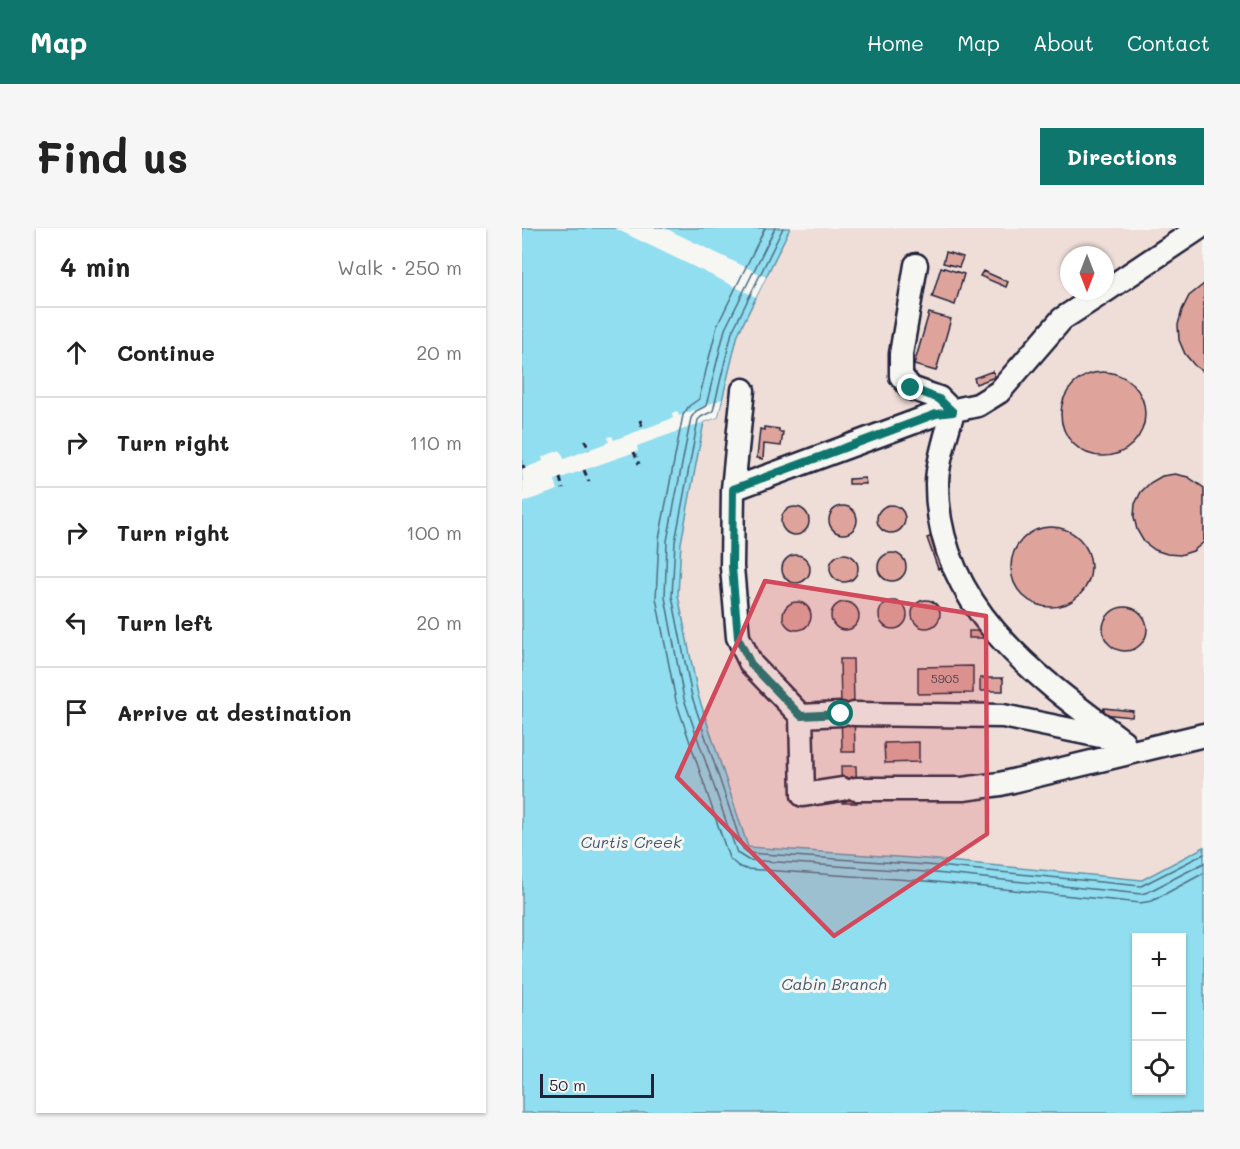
<!DOCTYPE html>
<meta charset="utf-8">
<style>
body{margin:0;font-family:Mali,sans-serif;background:#f6f6f6;color:#222}
.controls{position:absolute;right:18px;bottom:18px;display:grid;overflow:hidden;border-radius:0px;box-shadow:0 2px 4px #0004}
.controls button{width:54px;height:54px;display:grid;place-items:center;padding:0;border:0;border-bottom:2px solid #e0e0e0;background:#fff;color:#222;font:30px sans-serif}
.compass{position:absolute;left:538px;top:18px;width:54px;height:54px;border-radius:50%;background:#fff;box-shadow:0 2px 4px #0004;rotate:180deg}
.scale{position:absolute;left:18px;bottom:15px;width:114px;box-sizing:border-box;padding-left:6px;border:3px solid #22223b;border-top:0;font-size:16px;line-height:21px;white-space:nowrap;color:#22223b;-webkit-text-stroke:4px #f6f6f2;paint-order:stroke}
.stop{position:absolute;width:18px;height:18px;margin:-14px;border:4px solid #0f766e;border-radius:50%;background:#fff}
.stop.end{background:#0f766e;border-color:#fff;box-shadow:0 2px 6px #0008}
.list{margin:0;padding:0;list-style:none}
h2{display:flex;justify-content:space-between;align-items:center;height:78px;margin:0;padding:0 24px;font-size:26px}
h2 small{font-size:20px;font-weight:400;color:#767676}
.list li{display:grid;grid-template-columns:39px 1fr auto;gap:18px;align-items:center;box-sizing:border-box;height:90px;padding:0 24px;border-top:2px solid #e0e0e0}
.list b{display:block;font-size:22px;white-space:nowrap}
.list em{font-size:20px;font-style:normal;color:#767676}
.icon{flex:none;width:33px;height:33px;fill:none;stroke:currentColor;stroke-width:2;stroke-linecap:round;stroke-linejoin:round}
.map{position:relative;flex:none;width:682px;height:885px;overflow:hidden;border-radius:0px}
header{display:flex;align-items:center;gap:36px;box-sizing:border-box;height:84px;padding:0 30px;background:#0f766e;color:#fff}
header strong{font-size:28px}
nav{display:flex;gap:33px;margin-inline-start:auto;font-size:21px}
.intro{display:flex;align-items:center;justify-content:space-between;box-sizing:border-box;height:144px;padding:0 36px}
h1{margin:0;font-size:42px}
.button{padding:15px 27px;border-radius:0px;background:#0f766e;color:#fff;font-size:21px;font-weight:700}
main{display:flex;gap:36px;padding:0 36px}
aside{flex:1;background:#fff;border-radius:0px;box-shadow:0 2px 4px #0004}
.map>svg:first-child{display:block}
</style>
<header>
<strong>Map</strong>
<nav><a>Home</a><a>Map</a><a>About</a><a>Contact</a></nav>
</header>
<div class="intro"><h1>Find us</h1><a class="button">Directions</a></div>
<main>
<aside>
<h2>4 min<small>Walk · 250 m</small></h2>
<ul class="list">
<li><svg class="icon" aria-label="ahead" viewBox="0 0 24 24"><path d="M12 20V5M6 11l6-6 6 6"/></svg><div><b>Continue</b></div><em>20 m</em></li>
<li><svg class="icon" aria-label="right" viewBox="0 0 24 24"><path d="M7 20v-9h11M14 6l5 5-5 5"/></svg><div><b>Turn right</b></div><em>110 m</em></li>
<li><svg class="icon" aria-label="right" viewBox="0 0 24 24"><path d="M7 20v-9h11M14 6l5 5-5 5"/></svg><div><b>Turn right</b></div><em>100 m</em></li>
<li><svg class="icon" aria-label="left" viewBox="0 0 24 24"><path d="M17 20v-9H6M10 6l-5 5 5 5"/></svg><div><b>Turn left</b></div><em>20 m</em></li>
<li><svg class="icon" aria-label="arrive" viewBox="0 0 24 24"><path d="M6 21V4h12l-3 4 3 4H6"/></svg><div><b>Arrive at destination</b></div></li>
</ul>
</aside>
<div class="map">
<svg width="682" height="885" viewBox="0 0 682 885">
<rect width="100%" height="100%" fill="#f6f6f2"/>
<filter id="ink" filterUnits="userSpaceOnUse"><feTurbulence type="fractalNoise" baseFrequency=".0167" numOctaves="2"/><feDisplacementMap in="SourceGraphic" scale="12" xChannelSelector="R" yChannelSelector="G"/><feConvolveMatrix kernelMatrix="1 2 1 2 8 2 1 2 1" color-interpolation-filters="sRGB"/></filter>
<g filter="url(#ink)">
<path fill="#efddd8" fill-rule="evenodd" d="M268,0H682V620L620,652L405,631L226,619L176,467L156,367L159,315L182,194L196,189L216,106ZM547,27H583V63H547Z"/>
<path fill="#90deef" stroke="#6493a7" stroke-width="1.5" fill-rule="evenodd" d="M0,0H268L216,106L196,189L182,194L159,315L156,367L176,467L226,619L405,631L620,652L682,619V885H0ZM614,710H660V862H614Z"/>
<path fill="#f6f6f2" d="M92,0H143L244,49L234,69Z
M200,171L196,189L115,218L116,223L33,252L36,262L1,274L0,241L21,233L20,229L38,222L42,231L87,214L86,209L90,208L92,212L151,190L150,185L155,183L157,188Z"/>
<g fill="none" stroke-linecap="round" stroke-linejoin="round">
<path stroke="#4e6d83" stroke-width="1.5" d="M243,0L195,98L177,171L167,178L161,187L137,311L134,370L154,473L207,630L216,638L224,641L404,653L618,675L630,673L682,645
M253,0L203,101L184,178L174,183L169,190L145,313L143,369L162,471L215,625L226,632L404,644L619,666L626,664L682,635
M261,0L210,104L191,183L179,189L176,192L153,314L150,368L170,469L221,621L226,625L405,637L619,658L682,626"/>
</g>
<path fill="#dea49b" stroke="#22223b" stroke-width="1.5" d="M424,24L441,29L437,39L421,35Z
M419,39L442,46L433,77L410,69Z
M461,43L486,54L484,59L458,48Z
M682,56V144L673,138L663,126L657,112L656,97L660,82L667,68Z
M407,85L429,91L414,143L392,137Z
M471,143L473,149L454,156L452,150Z
M539 186a42 42 0 1 1 84 0a42 42 0 1 1-84 0Z
M242,199L257,201V204H261L259,218L242,216L241,231L235,230L238,201L242,202Z
M653,246L666,249L682,260V314L671,323L658,327L645,326L633,322L622,314L615,302L612,289L613,276L619,264L628,255L640,248Z
M343,250L344,256H327V251Z
M355 291a14 14 0 1 1 28 0a14 14 0 1 1-28 0Z
M307 292a14 14 0 1 1 28 0a14 14 0 1 1-28 0Z
M259 293a14 14 0 1 1 28 0a14 14 0 1 1-28 0Z
M489 339a40 40 0 1 1 80 0a40 40 0 1 1-80 0Z
M413,307L424,338L416,341L405,310Z
M356 339a14 14 0 1 1 28 0a14 14 0 1 1-28 0Z
M308 340a14 14 0 1 1 28 0a14 14 0 1 1-28 0Z
M260 341a14 14 0 1 1 28 0a14 14 0 1 1-28 0Z
M390 386a14 14 0 1 1 28 0a14 14 0 1 1-28 0Z
M357 387a14 14 0 1 1 28 0a14 14 0 1 1-28 0Z
M309 388a14 14 0 1 1 28 0a14 14 0 1 1-28 0Z
M261 388a14 14 0 1 1 28 0a14 14 0 1 1-28 0Z
M581 401a22 22 0 1 1 44 0a22 22 0 1 1-44 0Z
M447,403H463V410H447Z
M318,431H331L333,524H320Z
M451,438V465L396,466V439Z
M458,450H481V463H458Z
M582,480L611,483L610,489L581,486Z
M397,514V534L363,535L362,515Z
M319,538H334L335,575H320Z"/>
<g fill="none" stroke-linecap="round" stroke-linejoin="round">
<defs>
<path id="minor" d="M394,37L379,126V148L389,160L417,170L431,184
M583,63L677,0
M221,162L211,261L210,339L216,409L229,436L279,488
M431,184C426,200 415,238 415,255C414,377 513,448 601,513
M211,261L414,186L456,177L477,164L540,91L583,63
M319,486L279,488L281,567L320,561
M332,486L481,488L593,511
M334,561H441L478,556L682,507"/>
</defs>
<use href="#minor" stroke="#22223b" stroke-width="27"/>
<path stroke="#22223b" stroke-width="3" stroke-dasharray="6 4.5" stroke-linecap="butt" d="M118,192L121,201
M63,212L67,222
M112,224L117,236
M1,237L2,241
M62,242L67,254
M38,250L41,261
M0,272H1"/>
<use href="#minor" stroke="#f6f6f2" stroke-width="22"/>
</g>
</g>
<g fill="none" stroke-linecap="round" stroke-linejoin="round" filter="url(#ink)">
<path stroke="#0f766e" stroke-width="8" d="M319,486L279,488L229,436L216,410L210,339L211,261L414,186L431,184L417,171L389,160"/>
</g>
<path fill="#d1495b" fill-opacity="0.2" stroke="#d1495b" stroke-width="4.5" stroke-linejoin="round" d="M243,353L464,388L465,606L312,708L155,549Z"/>
<g text-anchor="middle" dominant-baseline="central" stroke-width="6" stroke-linejoin="round" paint-order="stroke">
<g font-size="12" fill="#514253">
<text x="423" y="450">5905</text>
</g>
<g font-size="16" font-style="italic" fill="#435a71" stroke="#f6f6f2">
<text x="109" y="613">Curtis Creek</text>
<text x="312" y="755">Cabin Branch</text>
</g>
</g>
</svg>
<div class="controls">
<button>+</button>
<button>−</button>
<button><svg class="icon" aria-label="locate" viewBox="0 0 24 24"><circle cx="12" cy="12" r="6"/><path d="M12 2v4M12 18v4M2 12h4M18 12h4"/></svg></button>
</div>
<svg class="compass" viewBox="-18 -18 36 36"><path d="M0-13l5 13h-10z" fill="#e53935"/><path d="M0 13l5-13h-10z" fill="#767676"/></svg>
<div class="scale">50 m</div>
<div class="stop" style="left:319px;top:486px"></div>
<div class="stop end" style="left:389px;top:160px"></div>
</div>
</main>
